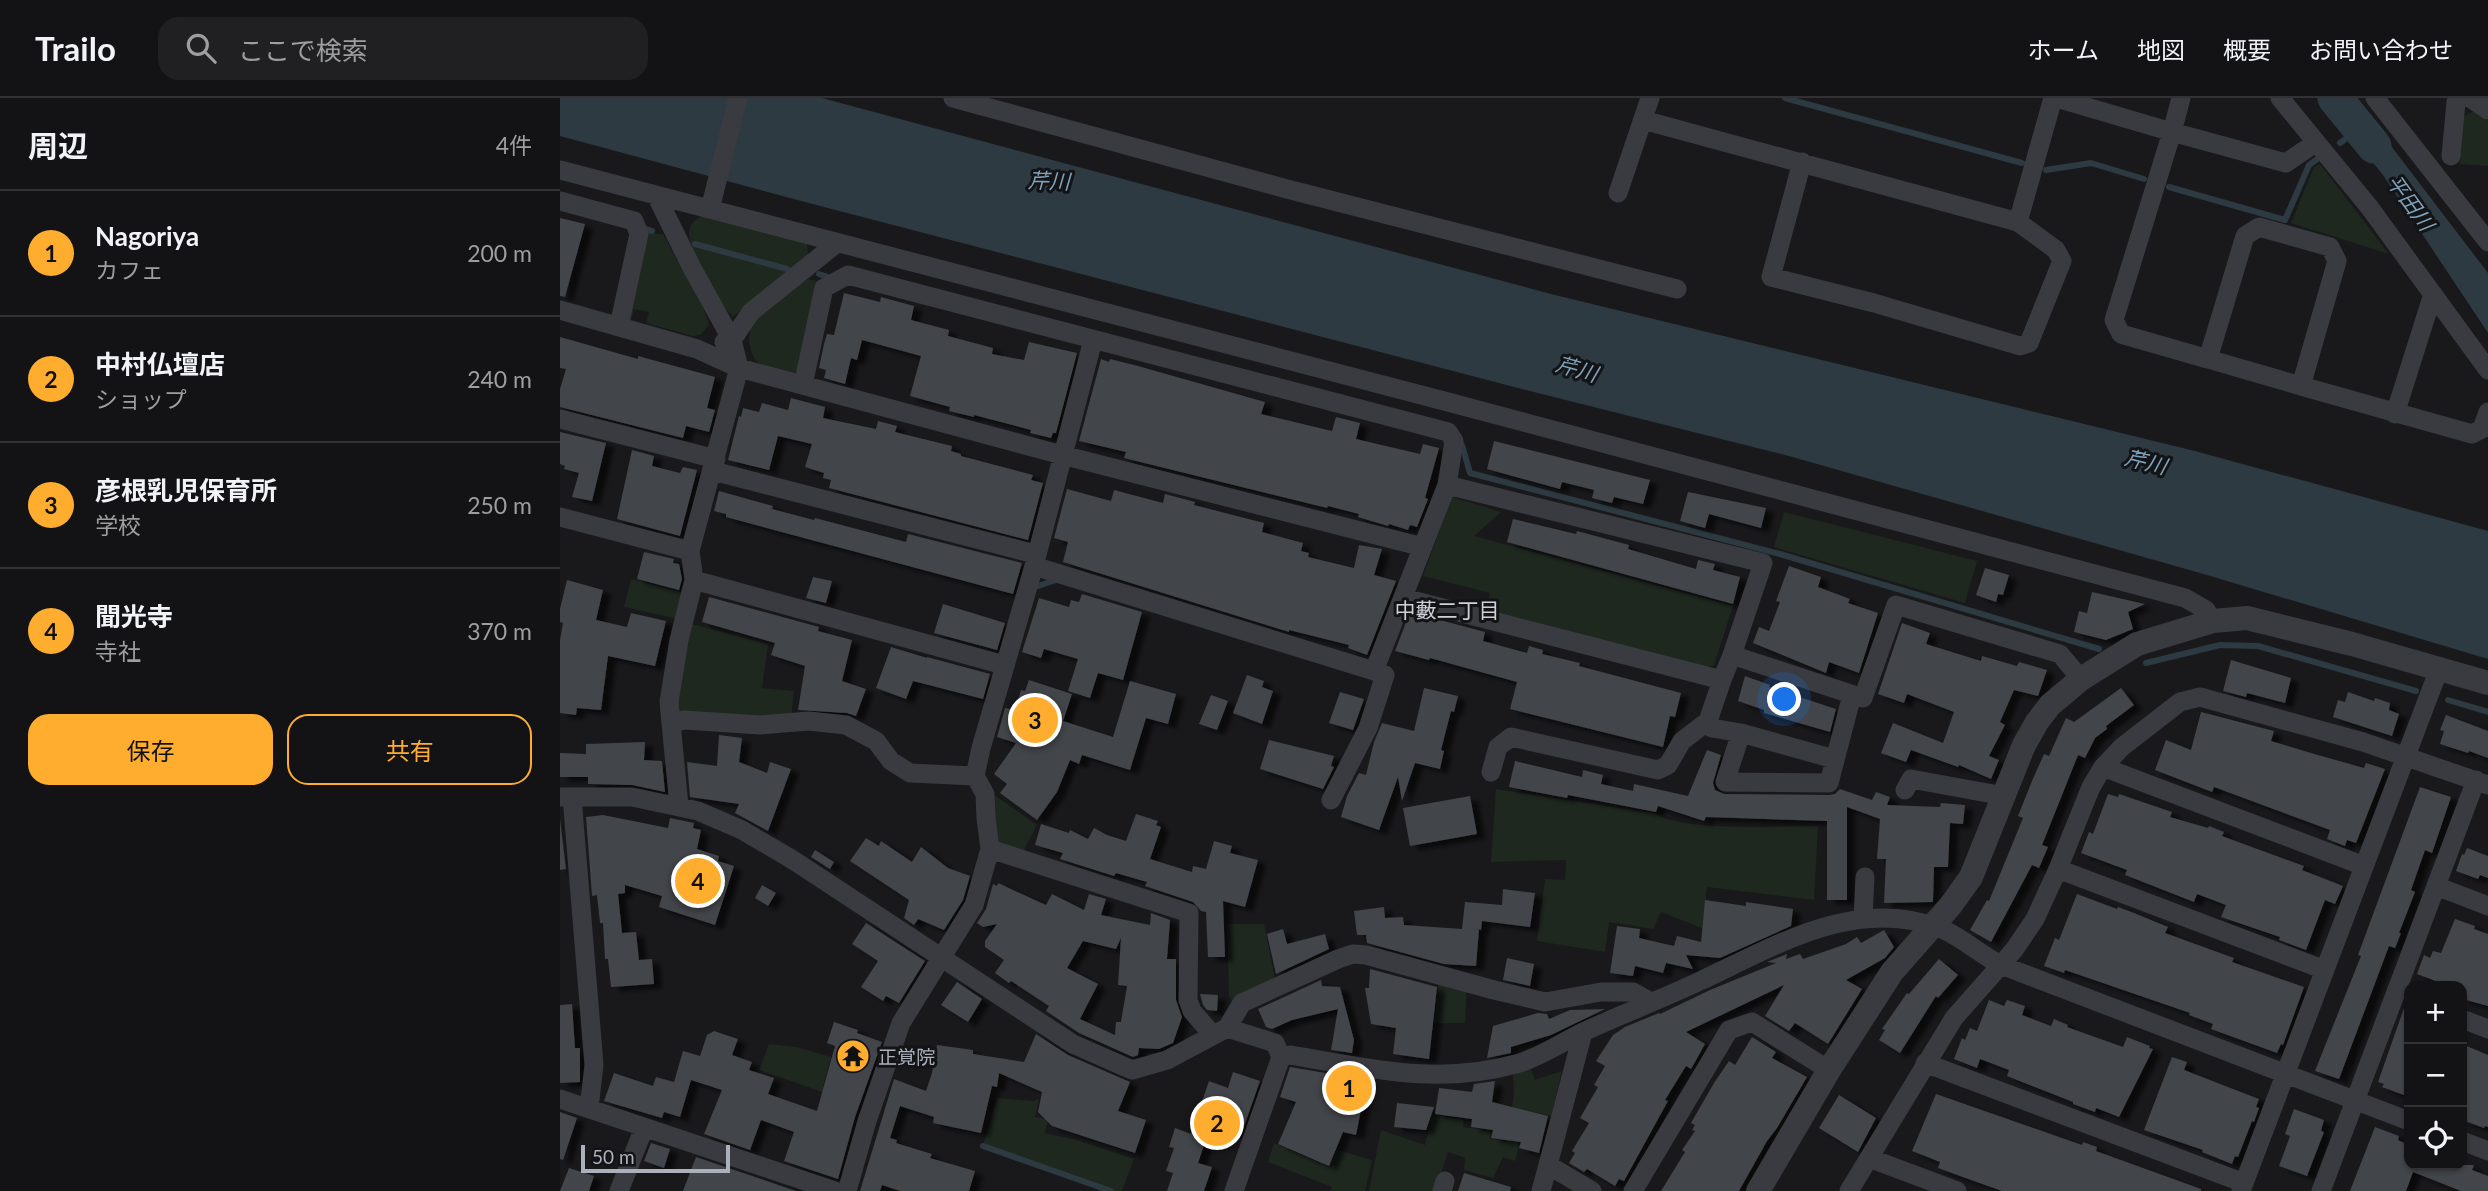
<!DOCTYPE html>
<html lang="ja">
<meta charset="utf-8">
<style>
body{margin:0;font-family:Lato,"Noto Sans JP",sans-serif;background:#202022;color:#f1f3f6}
.controls{position:absolute;right:21px;bottom:21px;display:grid;overflow:hidden;border-radius:14px;box-shadow:0 2px 5px #0004}
.controls button{width:63px;height:63px;display:grid;place-items:center;padding:0;border:0;border-bottom:2px solid #323234;background:#131315;color:#f1f3f6;font:35px sans-serif}
.scale{position:absolute;left:21px;bottom:18px;width:149px;box-sizing:border-box;padding-left:7px;border:4px solid #aab1bd;border-top:0;font-size:19px;line-height:24px;white-space:nowrap;color:#aab1bd;-webkit-text-stroke:5px #141417;paint-order:stroke}
.you{position:absolute;left:1225px;top:602px;width:24px;height:24px;margin:-18px;border:5px solid #fff;border-radius:50%;background:#1a73e8;box-shadow:0 0 0 10px #1a73e833}
.badge{display:grid;place-items:center;width:46px;height:46px;border-radius:50%;background:#ffad2e;color:#111;font-size:23px;font-weight:700}
.pin{position:absolute;translate:-50% -50%;border:4px solid #fff;box-shadow:0 2px 7px #0006}
.list{margin:0;padding:0;list-style:none}
h2{display:flex;justify-content:space-between;align-items:center;height:91px;margin:0;padding:0 28px;font-size:30px}
h2 small{font-size:23px;font-weight:400;color:#9d9ea0}
.list li{display:grid;grid-template-columns:46px 1fr auto;gap:21px;align-items:center;box-sizing:border-box;height:126px;padding:0 28px;border-top:2px solid #323234}
.list b{display:block;font-size:26px;white-space:nowrap}
.list p{margin:0;font-size:23px;white-space:nowrap;color:#9d9ea0}
.list em{font-size:23px;font-style:normal;color:#9d9ea0}
.actions{display:flex;gap:14px;padding:21px 28px}
.actions a{flex:1;padding:16px 0;border:2px solid #ffad2e;border-radius:21px;text-align:center;font-size:24px;color:#ffad2e}
.actions .main{background:#ffad2e;color:#111}
.icon{flex:none;width:38px;height:38px;fill:none;stroke:currentColor;stroke-width:2;stroke-linecap:round;stroke-linejoin:round}
.map{position:relative;flex:none;width:1928px;height:1093px;overflow:hidden}
header{display:flex;align-items:center;gap:42px;box-sizing:border-box;height:98px;padding:0 35px;background:#131315;border-bottom:2px solid #323234}
header strong{font-size:33px}
nav{display:flex;gap:38px;margin-inline-start:auto;font-size:24px}
.search{width:490px;height:63px;background:#202022;display:flex;align-items:center;gap:18px;box-sizing:border-box;padding:0 24px;border-radius:21px;color:#9d9ea0;font-size:26px}
main{display:flex}
aside{flex:1;background:#131315}
.map>svg:first-child{display:block}
</style>
<header>
<strong>Trailo</strong>
<div class="search"><svg class="icon" aria-label="search" viewBox="0 0 24 24"><circle cx="10" cy="10" r="6"/><path d="M15 15l6 6"/></svg>ここで検索</div>
<nav><a>ホーム</a><a>地図</a><a>概要</a><a>お問い合わせ</a></nav>
</header>
<main>
<aside>
<h2>周辺<small>4件</small></h2>
<ul class="list">
<li><span class="badge">1</span><div><b>Nagoriya</b><p>カフェ</p></div><em>200 m</em></li>
<li><span class="badge">2</span><div><b>中村仏壇店</b><p>ショップ</p></div><em>240 m</em></li>
<li><span class="badge">3</span><div><b>彦根乳児保育所</b><p>学校</p></div><em>250 m</em></li>
<li><span class="badge">4</span><div><b>聞光寺</b><p>寺社</p></div><em>370 m</em></li>
</ul>
<div class="actions"><a class="main">保存</a><a>共有</a></div>
</aside>
<div class="map">
<svg width="1928" height="1093" viewBox="0 0 1928 1093">
<defs>
<filter id="shadow"><feDropShadow dx="8" dy="4.5" stdDeviation="2" flood-color="#0009"/></filter>
</defs>
<rect width="100%" height="100%" fill="#19191c"/>
<path fill="#1e281f" d="M1915,13L1928,23V68L1900,66L1904,18Z
M1760,66L1829,156L1731,125L1754,69Z
M142,118L247,146L248,157L173,219C160,207 128,152 129,135C129,127 135,121 142,118Z
M87,136H103L143,209L149,227L140,237L133,238L86,225L89,214L74,211L71,222L68,221Z
M248,181L260,184L238,272L231,277C224,275 216,275 209,272C187,264 183,234 199,217C212,203 232,193 248,181Z
M892,399L941,414L914,438L1173,508L1154,567L1148,569L925,512L930,495L863,478Z
M1224,414L1417,463L1405,505L1214,449Z
M71,481L125,495L118,521L64,509Z
M128,525L208,546L202,590L234,593L231,621L115,619Z
M936,691L1097,716C1122,734 1223,728 1258,728L1254,802L1147,789L1142,830L1101,814L1093,831L1049,824L1045,854L977,843L985,781L1005,782L1006,762L931,764Z
M430,694L477,727L462,756L433,748Z
M667,826H704L716,886L673,905L669,898Z
M879,881L907,887L905,925H874Z
M209,946L236,949L271,959L263,989L278,993L277,999L199,972Z
M970,969L975,982L1002,973L991,1018L968,1013L955,1063L943,1059L933,1080L904,1072L905,1060L888,1054L875,1093H809L821,1032L865,1047L872,1017L904,1022L903,1029L930,1033V1041L946,1043L954,997L953,976Z
M437,1000L473,1003L479,1001L475,1019L488,1021L485,1035L516,1042L574,1061L562,1093H554L423,1047Z
M714,1045L769,1069L777,1052L812,1062L805,1093H770L772,1089L708,1064Z"/>
<path fill="#2d3a42" d="M0,0H262L991,196L1635,353L1928,433V561L1647,477L1229,358L962,291L245,104L0,38Z
M1778,0H1791L1828,44L1928,175V235L1823,77L1802,51L1805,47Z"/>
<g fill="none" stroke-linecap="round" stroke-linejoin="round">
<path stroke="#2d3a42" stroke-width="6" d="M1225,0L1462,65
M1780,45L1801,30
M1486,72L1531,65L1584,81
M1609,89L1725,122L1749,67L1756,62
M85,131L92,133
M135,146L227,171
M259,176L268,179
M902,347L910,375L1220,456L1539,551
M478,488L496,482
M1586,565L1660,547L1698,548L1856,593
M1888,602L1928,614
M423,1048L551,1093"/>
<path stroke="#2d3a42" stroke-width="35" d="M1775,0L1814,48"/>
</g>
<path fill="#434449" fill-rule="evenodd" filter="url(#shadow)" d="M0,120L25,126L5,199L0,198Z
M284,195L320,204L321,199L354,208L351,222L389,232L388,238L433,250L432,256L464,262L469,244L517,255L496,335H493L491,340L470,335L471,332L414,317V319L389,313L390,309L350,298L361,258L302,242L297,262L291,260L285,286L264,280L266,272L259,270L264,246L267,236L274,237Z
M0,239L78,261V258L155,279L147,310L155,312L149,334L126,328L123,340L0,309V291L6,271L0,270Z
M541,261L549,264L550,261L578,268L705,304L701,316L772,333L776,319L800,325L796,341L860,356L863,346L879,350L865,400L868,401L857,429L850,427L848,432L829,426L828,428L798,419L799,416L768,408L767,410L564,360L566,354L519,343Z
M231,300L265,309L263,320L316,331L318,323L337,328L335,334L392,348L391,353L401,356V358L473,377L471,382L483,385L468,442L269,390L271,382L263,380L264,375L245,369L252,346L218,338L209,372L168,362L179,318L181,319L183,310L199,314L202,305L228,312Z
M0,334L46,345L32,403L12,399L19,375L4,371L5,368L0,366Z
M934,343L1090,382L1083,406L1054,399L1052,405L1032,400L1034,392L1002,384L1000,391L927,371Z
M72,352L94,358L92,368L120,375L123,369L137,372L120,438L57,421Z
M507,391L551,403L554,392L603,405L605,396L635,404L634,407L704,425L702,434L743,445L741,453L749,455L748,459L794,470L799,447L822,451L814,477L836,483L807,557L788,550L789,547L729,532V534L503,464L508,444L494,440Z
M159,393L213,408L212,411L254,422L255,420L346,444L348,436L462,465L453,496L166,419V416L154,413Z
M1128,394L1206,410L1201,430L1149,416L1145,430L1120,423Z
M953,421L1016,436L1017,433L1069,447L1068,451L1136,471L1138,462L1155,466L1153,472L1180,479L1173,506L947,444Z
M84,454L114,461L113,465L119,466L122,481L119,492L77,481Z
M1229,468L1261,479L1258,489L1290,501L1288,505L1318,515L1299,575L1269,564L1266,575L1193,545L1199,529L1209,533L1220,504L1216,503Z
M1425,470L1449,477L1443,497L1438,496L1436,504L1416,497Z
M253,479L272,483L266,505L246,500Z
M7,482L43,492L36,522L67,529L71,515L106,523L95,568L48,558L41,612L17,610L16,617L0,615V542L3,525L0,524V511Z
M1532,494L1585,506L1568,514L1573,531L1546,542L1514,534L1519,513L1527,515Z
M522,496L582,514L563,582L538,575L530,600L508,593L518,561L484,551L481,560L462,554L479,500L509,509L511,502L519,504Z
M149,499L259,529L258,533L292,542L282,583L306,591L296,618L287,615L238,612L245,568L211,557L215,545L142,524Z
M383,506L445,525L437,552L374,535Z
M850,514L925,534L923,543L967,555L969,548L983,552L982,556L1020,565L1019,568L1121,595L1115,619L1110,618L1103,649L950,611L957,584L870,560L869,562L835,553Z
M1342,525L1370,535L1366,546L1421,563L1422,558L1457,568L1459,564L1487,572L1478,598L1454,592L1440,624L1445,627L1429,658L1439,662L1431,681L1399,667L1398,669L1351,652L1346,664L1321,655L1333,625L1383,645L1394,614L1347,596L1344,605L1318,596Z
M331,549L367,560V559L430,576L423,601L353,583L346,601L316,590Z
M1671,562L1731,580L1725,605L1687,595L1686,599L1663,593Z
M687,577L704,583L702,589L713,593L702,626L673,615Z
M1185,578L1210,587L1209,589L1276,611L1270,634L1204,615V612L1178,603Z
M469,582L512,596L503,623L553,639L570,583L616,596L608,626L586,620L570,672L522,657L519,666L510,662L497,694L477,722L440,695L447,686L434,676L456,645L437,639L445,610L455,612L461,592L465,593Z
M864,590L898,598L894,614L891,613L881,652L884,653L880,671L855,665L842,703L838,679L819,732L781,719L787,698L799,675L806,677L814,644L822,625L854,633Z
M1561,590L1574,607L1546,628L1547,631L1535,640L1525,660L1518,657L1482,747L1488,749L1479,770L1472,767L1431,844L1410,832L1427,802L1429,803L1463,720L1458,718L1472,683L1484,656L1489,658L1506,620L1514,624Z
M780,594L804,601L793,632L769,625Z
M1788,594L1814,603L1815,600L1830,605L1829,612L1839,616L1832,638L1773,619L1778,602L1785,604Z
M651,597L668,603L657,632L639,626Z
M1641,614L1714,633L1711,643L1751,655L1804,670L1806,665L1825,671L1796,745L1787,742L1785,748L1767,741L1770,732L1654,689L1652,694L1595,672L1606,642L1631,652Z
M1886,617L1928,633V660L1909,653L1908,655L1880,646L1884,633L1880,632Z
M159,637L182,640L179,664L207,675L210,664L231,671L208,733L175,715L179,706L130,699L127,664L157,668Z
M709,642L774,658L771,668L774,669L763,691L700,671Z
M85,644L84,662L102,663L105,694L72,687L28,686V679H0V655L26,656V646Z
M1147,652L1161,657L1153,685L1155,692L1164,696L1269,697L1275,696L1280,691L1312,702L1316,694L1330,699L1327,707L1380,709L1381,705L1405,707L1403,726L1390,725L1388,769H1374L1373,804L1324,805L1326,761H1317L1320,721L1287,709V802H1267V723L1146,719L1144,723L1098,708L1096,714L1008,697L1007,700L949,689L955,663L1022,679L1023,672L1043,677L1041,686L1073,693L1074,686L1128,698Z
M1860,689L1891,699L1872,755L1865,752L1851,792L1855,794L1839,835H1841L1835,850L1829,848L1779,981L1755,973L1801,858L1798,857Z
M1548,696L1558,699L1559,696L1612,714L1610,719L1648,730L1649,728L1664,734L1662,738L1744,768L1742,772L1783,788L1775,806L1765,802L1746,852L1719,842L1720,839L1661,819L1666,807L1637,796L1634,804L1565,777L1567,772L1521,755L1529,734L1533,736Z
M910,698L917,736L850,748L843,710Z
M576,716L598,723L596,727L601,729L590,761L632,774L633,768L646,771L654,743L672,748L670,755L698,762L685,809L663,803L665,859H648L646,814L641,813L633,804L585,788L587,784L556,775L554,778L500,761L503,755L475,747L481,726L509,735L510,732L528,741L534,730L547,737L566,743Z
M43,717L108,730L110,720L134,725L133,730L141,732L137,751L159,758L158,763L174,768L155,827L99,809L102,798L65,787V795L58,796L62,835L76,834L79,862L92,861L94,886L51,889L48,861H45L43,825H40L37,797L32,798L26,719Z
M0,721L6,771L0,772Z
M306,740L319,748L321,743L352,764L361,749L388,770L410,778L403,802L384,832L358,821L354,827L344,820L349,802L290,763Z
M1907,750L1928,758V780L1920,777L1918,781L1896,773L1902,756L1904,757Z
M255,752L274,764L270,771L251,759Z
M438,785L486,807L492,796L524,812L529,796L546,801L541,817L590,827L591,815L610,822L607,861H616V902L622,919L613,945L599,951L579,950L578,957L573,959L519,935L486,913L489,908L451,883L449,885L435,875L444,862L425,849V843L437,826L423,829L417,825L426,811L433,786L437,788ZM561,840L558,887L567,888L561,924H556L555,937L520,921L538,886L507,870L523,843L556,851Z
M202,787L216,795L208,808L195,800Z
M943,791L975,795L970,829L922,823L921,832L919,831L916,868L884,866L807,845L806,837H797L794,813L824,809L825,820L843,819L844,827L902,831L905,804L942,807Z
M1517,796L1557,811L1558,809L1574,815L1608,829L1605,835L1674,860L1672,864L1744,889L1723,947L1721,946L1717,955L1651,931L1653,926L1629,917L1630,915L1505,872L1504,875L1484,868L1495,840L1499,842Z
M1145,802L1186,808V804L1233,811L1231,828L1160,860L1126,857L1133,871L1106,865L1103,875L1075,868L1073,878L1050,875L1057,828L1080,831L1079,840L1114,848L1117,838L1141,844Z
M1895,821L1915,828L1914,831L1928,836V908L1902,901V888H1889L1857,876L1864,857L1870,860L1873,853L1881,855Z
M306,825L365,863L339,905L326,898L323,903L301,889L318,863L292,846Z
M723,831L727,846L765,836L769,851L716,876L707,836Z
M1324,832L1334,849L1325,860L1286,882L1302,891L1268,946L1235,925L1229,933L1205,918L1224,887L1126,934L1145,946L1131,971L1126,968L1105,1002L1108,1003L1064,1083L1059,1081L1055,1088L1027,1071L1024,1074L1009,1065L1015,1055L1012,1053L1029,1025L1020,1020L1038,989L1034,987L1045,968L1036,963L1053,937L1065,929L1099,915L1100,916L1150,892L1216,865L1207,864L1227,856L1226,861L1240,856L1243,861L1286,846L1297,839L1301,845Z
M947,860L974,866L970,888L943,882Z
M1379,861L1398,877L1378,900L1376,898L1340,955L1319,942L1325,932L1322,931L1347,895L1349,896Z
M810,871L877,889L869,961L833,956L836,930L811,926L805,890H809Z
M761,882L762,888L780,889L794,942L792,955L771,952L778,911L732,922L712,931L706,929L698,911Z
M397,884L422,901L408,924L381,907Z
M640,896L658,897L657,913L647,912L643,907Z
M1849,896V999L1822,989L1824,986L1818,984Z
M1429,902L1444,908L1447,902L1465,908L1462,917L1491,928L1494,921L1508,927L1507,929L1563,949L1567,939L1590,948L1589,950L1593,951L1559,1019L1536,1010L1535,1014L1513,1006V1004L1447,978L1449,972L1420,961L1417,970L1394,961L1402,940L1405,942L1410,930L1417,933Z
M12,906L15,950H20V984L0,985V907Z
M1045,911L991,937L951,949V955L927,960L933,928L978,915L987,916L989,921L1010,912Z
M274,924L298,932L297,935L322,944L295,1019L278,1081L224,1063L234,1034L201,1022L190,1052L144,1036L162,992L131,982L120,1019L104,1014L102,1020L44,1003L54,975L93,988L96,979L114,984L123,953L140,958L147,937L154,933L178,941L172,957L192,964L189,972L214,980L208,996L257,1013L275,948L267,945Z
M476,936L508,957L570,984L558,1013L586,1022L575,1055L492,1028L478,1014L482,994L439,975L437,989L432,988L421,1035L373,1025L374,1019L340,1008L330,1040L337,1042L336,1045L372,1056L370,1060L415,1073L409,1093H340L322,1087L320,1093H300L334,981L366,993L372,975L377,947L413,952V956L464,964Z
M1192,939L1216,954L1212,960L1247,979L1217,1030L1207,1043L1179,1093H1101L1125,1054L1122,1052L1135,1033L1132,1032L1135,1027L1131,1025L1154,985L1169,963L1175,967Z
M1902,946L1928,957V1029L1925,1028L1924,1030L1902,1022Z
M1612,959L1627,964L1624,972L1699,1001L1696,1009L1699,1010L1694,1024L1692,1023L1678,1059L1675,1058L1672,1066L1642,1054L1643,1052L1584,1032Z
M730,969L807,982L796,1037L783,1034L769,1068L718,1046L736,1004L720,999Z
M673,974L700,983L681,1037L662,1032L661,1036L649,1032L638,1065L652,1069L644,1093H607L613,1075L606,1073L614,1050L609,1049L615,1030L631,1036L649,983L668,990Z
M935,983L932,1004L988,1018L979,1055L959,1050L961,1044L931,1040L933,1032L911,1029L912,1021L875,1016L879,990L912,994L914,986Z
M1376,996L1522,1047L1523,1044L1537,1049L1536,1053L1641,1091V1093H1442L1400,1078L1378,1070L1380,1064L1352,1053Z
M1279,997L1316,1020L1298,1054L1259,1030Z
M837,1005L874,1009L866,1032L834,1029Z
M1734,1011L1764,1022L1761,1033L1764,1034L1747,1078L1719,1068L1730,1038L1725,1036Z
M0,1014L17,1020L3,1062L0,1061Z
M1815,1029L1839,1038L1838,1042L1849,1047V1067H1914L1912,1072L1928,1078V1093H1901L1853,1074L1846,1093H1790Z
M91,1045L110,1051L104,1070L84,1063Z
M136,1059L236,1093H123Z
M9,1070L34,1078L29,1093H0Z
M904,1075L951,1089L950,1093H898Z"/>
<g fill="none" stroke-linecap="round" stroke-linejoin="round">
<path stroke="#3a3b41" stroke-width="19" d="M393,0L727,91L1117,191
M1496,0L1612,34L1621,0
M1720,0L1810,110L1928,272
M1815,0L1928,144
M1910,0L1928,12
M1083,22L1458,124L1493,0
M1891,58L1896,4L1901,0
M1242,64L1211,179L1314,205L1460,248L1469,245L1502,163L1496,152L1458,124
M0,72L888,304L1625,500L1646,512L1653,523
M1058,95L1090,0
M96,97L132,170L172,242L179,270L130,453L134,482L119,542L109,604L119,708
M0,103L74,123L79,136L59,228
M150,111L178,0
M0,212L137,251L179,270L502,357L863,449
M164,244L172,242L191,214L277,145
M1648,261L1741,288L1777,163L1770,149L1699,129L1685,138L1648,261L1561,236L1554,222L1612,34L1726,65L1755,45
M243,287L264,190L288,177L888,334L894,343L887,387L814,573L474,468
M1741,288L1912,336L1922,331L1928,314
M1835,316L1873,196
M0,321L156,361
M153,373L475,456
M887,387L1203,465L1172,557
M0,419L130,453
M134,482L444,567
M844,500L1162,582L1172,557L1303,600L1336,507L1500,556L1521,581
M1148,623L1152,630L1181,635L1274,661
M111,625L124,622L200,627L249,623L286,627L316,643L331,663L350,675L415,678
M1181,635L1165,684L1269,685L1292,597
M1543,669L1804,768
M931,674L938,649L951,639L1098,672L1108,667L1122,643L1148,623L1162,582
M1345,692L1351,681L1444,698
M0,699H72L138,713L182,732L233,762L513,946L572,972L607,962L667,930L715,945L721,959L674,1093
M12,699L34,967L29,1010
M771,702L808,630L825,577L814,573
M430,751L629,815L628,902L632,913L652,936
M1498,771L1765,872
M1876,788L1928,808
M1303,820L1305,779
M1902,921L1928,931
M667,930L682,905L778,861L793,856L806,857L934,892L985,904L1041,894H1073L1091,904
M721,959L730,957C810,970 875,988 956,966C979,960 1002,944 1023,934C1062,916 1102,901 1140,883C1215,848 1297,797 1382,831C1403,840 1421,857 1441,867L1849,1023
M1365,965L1684,1085
M0,1001L275,1093
M1902,1043L1928,1053
M1309,1060L1397,1093
M988,1067L1023,934
M59,1093L84,1030
M287,1093L307,1023L341,925L414,807L430,751L426,720L425,696L415,678L421,650L474,468L533,242
M882,1093L885,1083
M981,1093L988,1067L1032,1093
M1073,1093L1169,932L1192,924L1269,972
M1289,1093L1394,920L1454,852L1475,821L1498,771L1531,689L1543,669L1562,649L1620,604L1640,599L1803,644L1928,687
M1681,1093L1879,571
M1761,1093L1916,682"/>
<path stroke="#3a3b41" stroke-width="24" d="M1198,1093L1269,972L1332,874L1391,807L1411,779L1464,647L1477,624L1490,607L1521,581L1577,546L1653,523L1687,520L1792,546L1928,585"/>
</g>
<defs>
<symbol id="temple-disc" viewBox="-11 -11 22 22"><circle r="9.5" fill="#ffad2e" stroke="#141417"/><path d="M0-6L5-2H3V0L6.5 2.5H4V6H1.5V3h-3V6H-4V2.5H-6.5L-3 0V-2H-5Z" fill="#111"/></symbol>
</defs>
<g fill-rule="evenodd">
<use href="#temple-disc" x="274" y="939" width="38" height="38"/>
</g>
<g text-anchor="middle" dominant-baseline="central" stroke-width="6" stroke-linejoin="round" paint-order="stroke">
<g font-size="19" fill="#aab1bd" stroke="#141417" text-anchor="start">
<text x="318" y="958">正覚院</text>
</g>
<g font-size="21" font-style="italic" fill="#7ea2bb" stroke="#141417">
<text transform="translate(489 82) rotate(2)">芹川</text>
<text transform="translate(1851 104) rotate(54)">平田川</text>
<text transform="translate(1017 270) rotate(16)">芹川</text>
<text transform="translate(1586 363) rotate(14)">芹川</text>
</g>
<g font-size="21" fill="#ccd0d8" stroke="#141417">
<text x="887" y="511">中藪二丁目</text>
</g>
</g>
</svg>
<div class="controls">
<button>+</button>
<button>−</button>
<button><svg class="icon" aria-label="locate" viewBox="0 0 24 24"><circle cx="12" cy="12" r="6"/><path d="M12 2v4M12 18v4M2 12h4M18 12h4"/></svg></button>
</div>
<div class="scale">50 m</div>
<div class="you"></div>
<div class="pin badge" style="left:789px;top:990px">1</div>
<div class="pin badge" style="left:657px;top:1025px">2</div>
<div class="pin badge" style="left:475px;top:622px">3</div>
<div class="pin badge" style="left:138px;top:783px">4</div>
</div>
</main>
